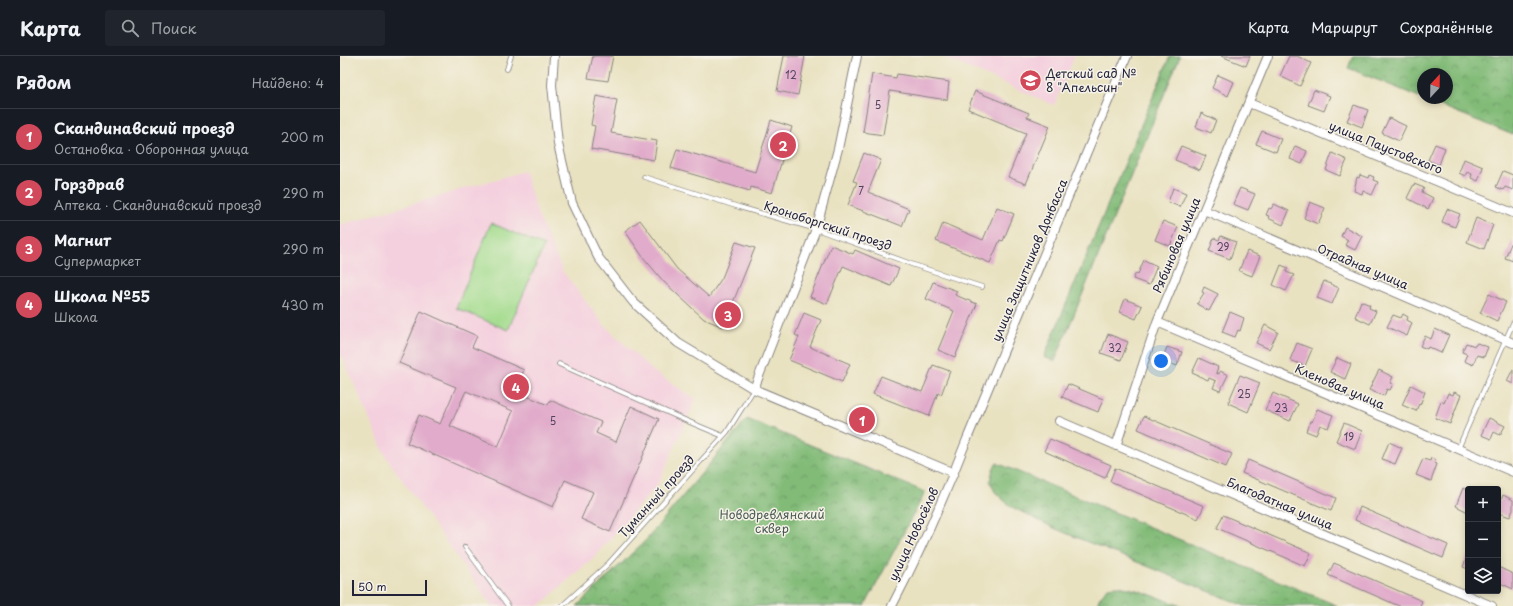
<!DOCTYPE html>
<html lang="ru">
<meta charset="utf-8">
<style>
body{margin:0;font-family:"Playpen Sans",sans-serif;background:#20242c;color:#f1f3f6}
.controls{position:absolute;right:12px;bottom:12px;display:grid;overflow:hidden;border-radius:4px;box-shadow:0 2px 6px #0003}
.controls button{width:36px;height:36px;display:grid;place-items:center;padding:0;border:0;border-bottom:1px solid #363941;background:#171b24;color:#f1f3f6;font:20px sans-serif}
.compass{position:absolute;left:1077px;top:12px;width:36px;height:36px;border-radius:50%;background:#171b24;box-shadow:0 2px 6px #0003;rotate:22deg}
.scale{position:absolute;left:12px;bottom:10px;width:75px;box-sizing:border-box;padding-left:4px;border:2px solid #22223b;border-top:0;font-size:11px;line-height:14px;white-space:nowrap;color:#22223b;-webkit-text-stroke:3px #f7f3e8;paint-order:stroke}
.you{position:absolute;left:821px;top:305px;width:14px;height:14px;margin:-10px;border:3px solid #fff;border-radius:50%;background:#1a73e8;box-shadow:0 0 0 6px #1a73e833}
.badge{display:grid;place-items:center;width:26px;height:26px;border-radius:50%;background:#d1495b;color:#fff;font-size:13px;font-weight:700}
.pin{position:absolute;translate:-50% -50%;border:2px solid #fff;box-shadow:0 1px 4px #0006}
.list{margin:0;padding:0;list-style:none}
h2{display:flex;justify-content:space-between;align-items:center;height:52px;margin:0;padding:0 16px;font-size:17px}
h2 small{font-size:13px;font-weight:400;color:#9ea1a6}
.list li{display:grid;grid-template-columns:26px 1fr auto;gap:12px;align-items:center;box-sizing:border-box;height:56px;padding:0 16px;border-top:1px solid #363941}
.list b{display:block;font-size:15px;white-space:nowrap}
.list p{margin:0;font-size:13px;white-space:nowrap;color:#9ea1a6}
.list em{font-size:13px;font-style:normal;color:#9ea1a6}
.icon{flex:none;width:22px;height:22px;fill:none;stroke:currentColor;stroke-width:2;stroke-linecap:round;stroke-linejoin:round}
.map{position:relative;flex:none;width:1173px;height:550px;overflow:hidden}
header{display:flex;align-items:center;gap:24px;box-sizing:border-box;height:56px;padding:0 20px;background:#171b24;border-bottom:1px solid #363941}
header strong{font-size:19px}
nav{display:flex;gap:22px;margin-inline-start:auto;font-size:14px}
.search{width:280px;height:36px;background:#20242c;display:flex;align-items:center;gap:10px;box-sizing:border-box;padding:0 14px;border-radius:4px;color:#9ea1a6;font-size:15px}
main{display:flex}
aside{flex:1;background:#171b24}
.map>svg:first-child{display:block}
</style>
<header>
<strong>Карта</strong>
<div class="search"><svg class="icon" aria-label="search" viewBox="0 0 24 24"><circle cx="10" cy="10" r="6"/><path d="M15 15l6 6"/></svg>Поиск</div>
<nav><a>Карта</a><a>Маршрут</a><a>Сохранённые</a></nav>
</header>
<main>
<aside>
<h2>Рядом<small>Найдено: 4</small></h2>
<ul class="list">
<li><span class="badge">1</span><div><b>Скандинавский проезд</b><p>Остановка · Оборонная улица</p></div><em>200 m</em></li>
<li><span class="badge">2</span><div><b>Горздрав</b><p>Аптека · Скандинавский проезд</p></div><em>290 m</em></li>
<li><span class="badge">3</span><div><b>Магнит</b><p>Супермаркет</p></div><em>290 m</em></li>
<li><span class="badge">4</span><div><b>Школа №55</b><p>Школа</p></div><em>430 m</em></li>
</ul>
</aside>
<div class="map">
<svg width="1173" height="550" viewBox="0 0 1173 550">
<defs>
<pattern id="forest-crowns" width="20" height="18" patternUnits="userSpaceOnUse"><rect width="20" height="18" fill="#82bb78"/><path d="M2 6a3 3 0 1 1 6 0M12 15a3 3 0 1 1 6 0" fill="none" stroke="#6a9864"/></pattern>
</defs>
<rect width="100%" height="100%" fill="#f7f3e8"/>
<filter id="ink" filterUnits="userSpaceOnUse"><feTurbulence type="fractalNoise" baseFrequency=".025" numOctaves="2"/><feDisplacementMap in="SourceGraphic" scale="8" xChannelSelector="R" yChannelSelector="G"/><feConvolveMatrix kernelMatrix="1 2 1 2 8 2 1 2 1" color-interpolation-filters="sRGB"/></filter>
<filter id="wash" filterUnits="userSpaceOnUse"><feTurbulence type="fractalNoise" baseFrequency=".012" numOctaves="4" result="noise"/><feDisplacementMap in="SourceGraphic" scale="16" xChannelSelector="R" yChannelSelector="G"/><feGaussianBlur stdDeviation="0.9" result="paint"/><feColorMatrix in="noise" values="0 0 0 0 0 0 0 0 0 0 0 0 0 0 0 0 0 1.4 0 .05"/><feComposite in="paint" operator="in"/></filter>
<g filter="url(#wash)">
<rect width="100%" height="100%" fill="#e9e2c1"/>
<path fill="#f4cfde" d="M601,0H735L714,49Z
M184,115L198,159L223,216L264,269L313,315L356,343L318,428L255,500L199,550H152L46,401L0,295V169Z"/>
<path fill="#a3db8d" stroke="#627e64" d="M151,167L204,190L168,274L116,252Z"/>
<path fill="url(#forest-crowns)" stroke="#526e5a" fill-rule="evenodd" d="M830,0H840L715,305L704,301Z
M1013,0H1173V79L1008,12ZM1083,18H1107V42H1083Z
M407,363L585,436L525,550H237L307,483Z
M657,407L998,550H905L716,473L670,450L655,436L650,425L653,413Z
M778,530L797,534L842,550H757L759,543L768,531Z"/>
<g id="blocks">
<path fill="#e1accb" fill-rule="evenodd" d="M253,0H273L268,25L248,22Z
M444,0H465L458,39L437,35Z
M881,0H910L906,10Z
M949,0H957L971,7L960,30L940,20Z
M532,18L556,22L557,18L609,26L607,44L550,35L543,79L523,76Z
M878,19L894,26L888,40L872,32Z
M974,34L990,40L984,55L968,49Z
M635,35L689,57L687,61L710,70L686,128L668,121L686,77L628,53Z
M256,40L277,44L271,77L317,85L314,104L251,93L255,70L251,69Z
M1014,49L1028,54L1022,71L1007,65Z
M861,57L876,64L871,77L856,71Z
M1049,62L1066,70L1059,85L1042,77Z
M431,64L452,71L432,137L411,131L410,135L331,112L337,93L415,116Z
M922,75L941,83L936,96L916,88Z
M1095,88L1105,92L1099,109L1088,104Z
M841,90L866,100L860,114L835,104Z
M955,90L967,95L962,108L950,103Z
M524,97L541,104L528,136L569,153L562,170L508,149L517,126L513,125Z
M992,97L1007,104L1000,120L986,114Z
M1124,103L1143,111L1138,125L1131,122L1132,118L1127,116L1125,120L1119,117Z
M1163,115L1173,119V134L1165,131L1163,134L1156,131Z
M1020,119L1028,122L1029,119L1034,121L1033,124L1038,126L1032,139L1023,135L1022,138L1014,135L1017,121L1019,122Z
M1074,128L1084,132L1082,136L1093,142L1088,153L1067,142Z
M833,132L846,137L840,151L828,146Z
M900,132L915,138L908,154L893,148Z
M970,146L985,152L978,168L964,162Z
M934,148L949,155L943,169L928,162L929,160L926,159L929,152L931,153Z
M657,151L674,158L663,185L660,184L650,207L596,185L603,167L643,184Z
M1107,153L1120,158L1115,171L1102,166Z
M1136,162L1153,169L1144,193L1127,186Z
M300,164L337,213L369,241L382,222L396,186L415,192L383,271L364,263L324,226L303,201L285,175Z
M823,165L838,171L830,190L815,184Z
M1005,171L1022,180L1015,194L1005,189L1008,184L1001,180Z
M881,180L896,186L890,203L869,195L874,182L879,184Z
M1173,183V205L1165,202Z
M491,189L513,198L515,194L559,213L551,230L503,210L487,248L470,241Z
M907,195L920,200L912,220L899,215Z
M804,204L817,210L809,229L793,223L796,217L798,218Z
M941,209L948,212L946,216L954,219L946,235L933,229Z
M984,225L999,232L992,248L977,242Z
M593,226L617,235L615,239L637,248L615,301L598,294L614,255L586,243Z
M864,231L878,238L869,255L857,248L864,237L862,236Z
M1149,238L1166,246L1157,265L1140,257Z
M785,243L802,250L796,263L780,256Z
M1021,245L1030,249L1029,252L1036,255L1030,268L1015,261Z
M81,255L137,280L132,291L184,314L175,335L208,349L210,344L261,366L256,377L276,386L291,350L319,363L270,476L241,463L253,436L225,424L213,451L67,387L79,359L100,368L116,331L59,307ZM126,335L173,355L158,391L110,370Z
M890,256L904,262L900,275L898,274L895,281L882,276Z
M464,257L481,264L470,291L510,308L502,326L449,304L459,281L455,279Z
M1063,258L1068,261L1067,264L1072,267L1067,280L1047,271L1053,259L1061,262Z
M925,269L938,276L929,293L916,287Z
M1095,273L1109,279L1101,297L1088,291L1087,293L1080,290L1085,280L1091,283Z
M768,278L788,286L781,304L761,297Z
M957,287L972,293L965,310L950,304Z
M1126,287L1135,290L1137,287L1148,291L1144,301L1137,299L1133,309L1124,305L1127,298L1122,296Z
M827,291L842,296L837,310L822,304Z
M859,302L878,311L876,317L879,318L880,315L888,319L880,335L873,332L876,325L869,322L868,324L852,317Z
M997,302L1011,308L1005,323L990,316Z
M593,309L610,315L601,339L598,337L589,360L533,338L541,320L582,336Z
M1173,313V328L1167,325Z
M1039,314L1053,321L1050,327L1053,328L1050,334L1047,333L1044,340L1029,334Z
M900,319L920,327L908,356L888,347Z
M728,328L763,343L758,356L722,341Z
M1071,329L1085,336L1080,349L1079,348L1076,355L1062,349Z
M1114,336L1121,339L1110,368L1095,362L1101,345L1104,347L1108,337L1113,339Z
M933,337L958,348L950,365L925,354Z
M977,353L993,359L988,372L980,369L976,379L966,375L970,365L972,366Z
M804,360L892,398L886,411L798,373Z
M1149,362L1165,370L1160,379L1154,376L1151,383L1141,379Z
M1004,367L1022,375L1015,393L996,385Z
M710,383L771,409L765,422L704,395Z
M1049,386L1062,392L1055,408L1042,403Z
M1091,402L1096,404L1094,407L1097,408L1091,425L1076,419L1083,403L1090,405Z
M908,404L996,442L991,455L902,417Z
M775,412L864,450L858,463L770,425Z
M1123,432L1128,435V456L1116,450Z
M1163,439L1173,444V454L1170,461L1158,457V445L1160,446Z
M1020,451L1108,489L1103,502L1015,464Z
M883,459L971,497L965,510L877,472Z
M1128,498V513L1123,511Z
M994,507L1082,545L1080,550H1059L988,519Z
M1158,511L1173,518V533L1158,526Z"/>
</g>
</g>
<g filter="url(#ink)">
<use href="#blocks" fill-opacity="0" stroke="#86827e" stroke-width="1"/>
<g fill="none" stroke-linecap="round" stroke-linejoin="round">
<defs>
<path id="lane" d="M167,13L171,0
M304,121L399,151L476,173L574,209L642,231
M219,308L347,365L383,380
M1118,393L1173,267
M125,491L168,550
M222,550L268,508L387,376L414,333"/>
<path id="street" d="M214,0L212,29L218,88L232,147L258,201L293,246L338,287L414,333L614,417
M909,47L1173,157
M864,154L1173,287
M817,266L1173,416
M414,333L476,173L498,93L517,0
M719,365L1152,550
M776,390L817,266L928,0
M552,550C580,496 605,440 627,383L787,0"/>
</defs>
<use href="#lane" stroke="#86827e" stroke-width="5.5"/>
<use href="#street" stroke="#86827e" stroke-width="10"/>
<use href="#lane" stroke="#fff" stroke-width="4"/>
<use href="#street" stroke="#fff" stroke-width="8"/>
</g>
</g>
<defs>
<symbol id="school-disc" viewBox="-11 -11 22 22"><circle r="9.5" fill="#d1495b" stroke="#f7f3e8"/><path d="M0-5L7-2L0 1L-7-2ZM-4 1L0 2.5L4 1V4Q0 6-4 4Z" fill="#fff"/></symbol>
</defs>
<g fill-rule="evenodd">
<use href="#school-disc" x="678" y="12" width="25" height="25"/>
</g>
<g text-anchor="middle" dominant-baseline="central" stroke-width="3" stroke-linejoin="round" paint-order="stroke">
<g font-size="10" fill="#52445f">
<text x="451" y="18">12</text>
<text x="538" y="48">5</text>
<text x="521" y="134">7</text>
<text x="883" y="190">29</text>
<text x="775" y="291">32</text>
<text x="904" y="337">25</text>
<text x="941" y="351">23</text>
<text x="213" y="364">5</text>
<text x="1009" y="380">19</text>
</g>
<g font-size="12" fill="#22223b" stroke="#f7f3e8" text-anchor="start">
<text x="706" y="17">Детский сад №<tspan x="706" dy="14">8 "Апельсин"</tspan></text>
</g>
<g font-size="12" fill="#22223b" stroke="#f7f3e8">
<text transform="translate(1046 91) rotate(22)">улица Паустовского</text>
<text transform="translate(488 169) rotate(18)">Кроноборгский проезд</text>
<text transform="translate(836 189) rotate(-67)">Рябиновая улица</text>
<text transform="translate(689 204) rotate(-67)">улица Защитников Донбасса</text>
<text transform="translate(1023 210) rotate(23)">Отрадная улица</text>
<text transform="translate(1000 330) rotate(23)">Кленовая улица</text>
<text transform="translate(316 440) rotate(-48)">Туманный проезд</text>
<text transform="translate(940 447) rotate(23)">Благодатная улица</text>
<text transform="translate(573 478) rotate(-65)">улица Новосёлов</text>
</g>
<g font-size="12" fill="#495a54" stroke="#f7f3e8">
<text x="432" y="458">Новодревлянский<tspan x="432" dy="14">сквер</tspan></text>
</g>
</g>
</svg>
<div class="controls">
<button>+</button>
<button>−</button>
<button><svg class="icon" aria-label="layers" viewBox="0 0 24 24"><path d="M12 4l9 5-9 5-9-5zM3 14l9 5 9-5"/></svg></button>
</div>
<svg class="compass" viewBox="-18 -18 36 36"><path d="M0-13l5 13h-10z" fill="#e53935"/><path d="M0 13l5-13h-10z" fill="#9ea1a6"/></svg>
<div class="scale">50 m</div>
<div class="you"></div>
<div class="pin badge" style="left:522px;top:364px">1</div>
<div class="pin badge" style="left:443px;top:89px">2</div>
<div class="pin badge" style="left:388px;top:259px">3</div>
<div class="pin badge" style="left:176px;top:331px">4</div>
</div>
</main>
